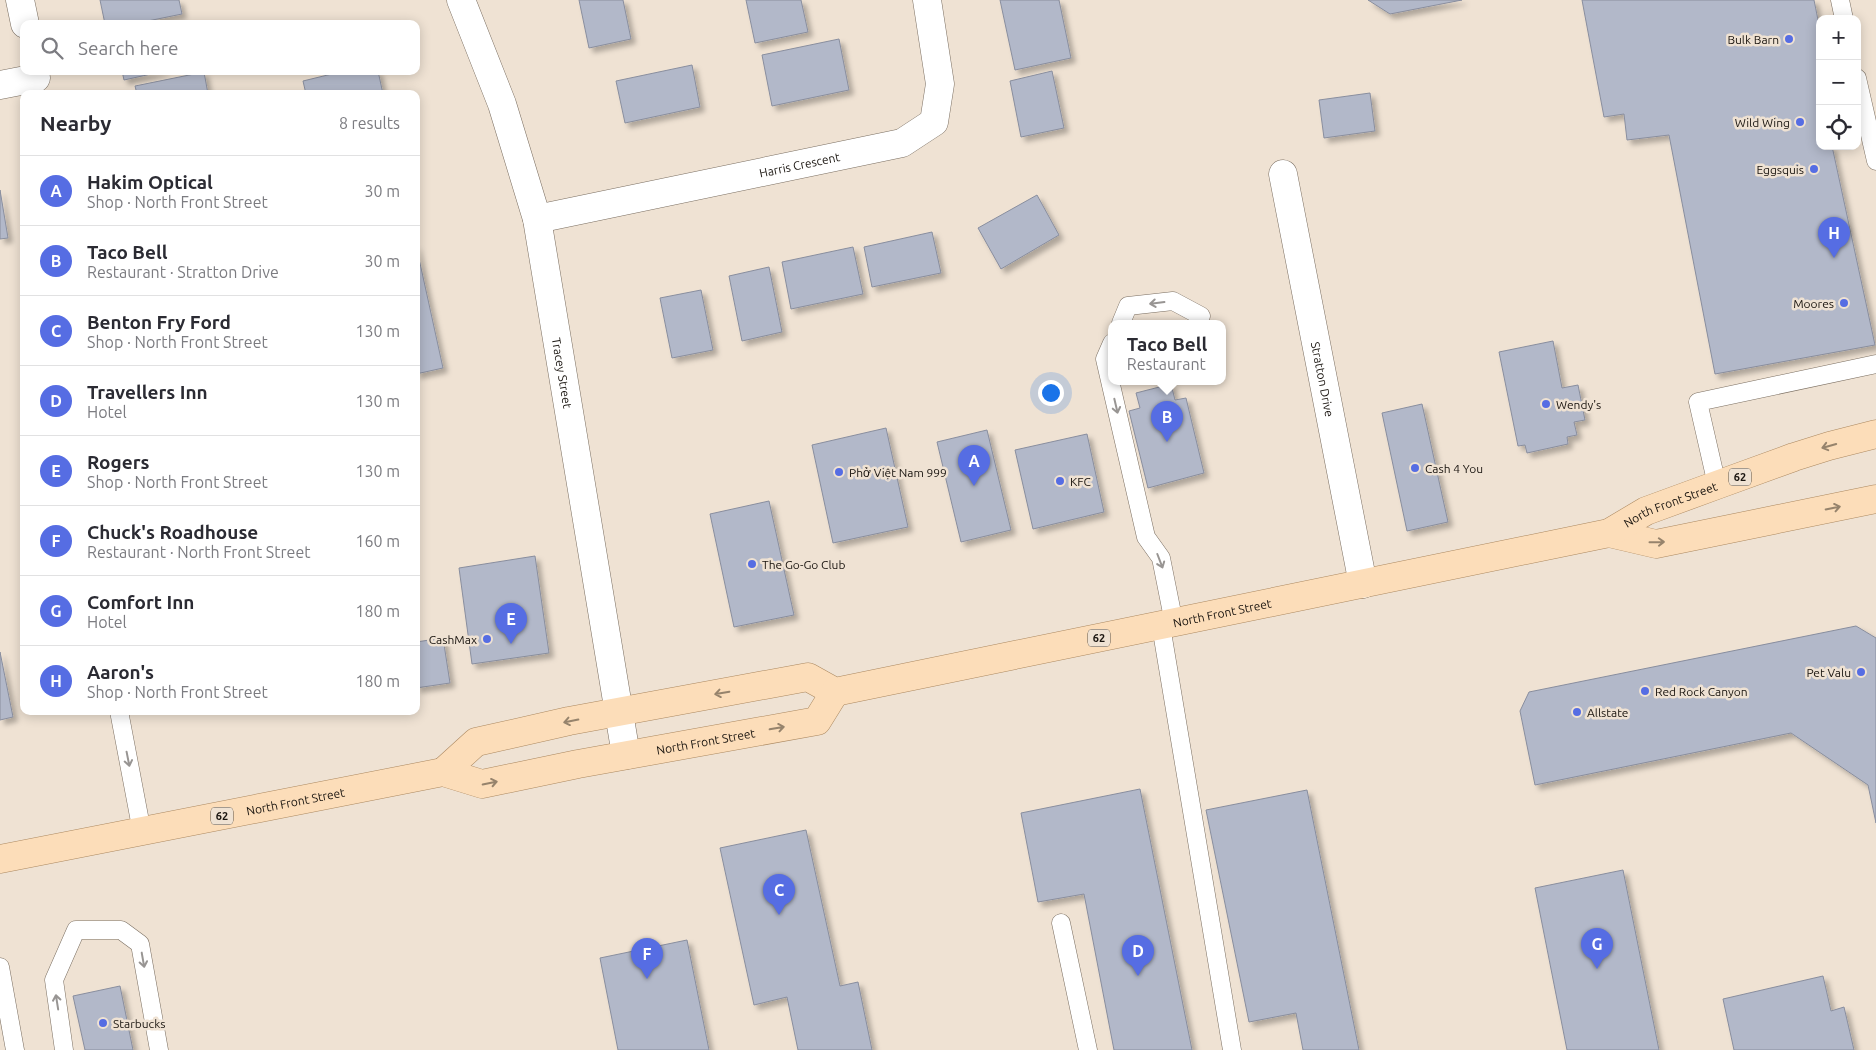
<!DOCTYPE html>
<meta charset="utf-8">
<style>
body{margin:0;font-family:Ubuntu,sans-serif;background:#f2f2f3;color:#2b2b33}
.controls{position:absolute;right:15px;top:15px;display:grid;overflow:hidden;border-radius:10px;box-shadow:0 2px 12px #0003}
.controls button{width:45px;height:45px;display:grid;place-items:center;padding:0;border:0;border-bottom:1px solid #e1e1e2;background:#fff;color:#2b2b33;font:25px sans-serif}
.you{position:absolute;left:1050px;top:392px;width:18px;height:18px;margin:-12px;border:4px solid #fff;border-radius:50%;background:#1a73e8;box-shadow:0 0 0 8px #1a73e833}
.badge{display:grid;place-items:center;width:32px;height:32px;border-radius:50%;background:#566de3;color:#fff;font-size:16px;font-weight:700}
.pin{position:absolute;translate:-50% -41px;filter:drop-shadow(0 1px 2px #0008)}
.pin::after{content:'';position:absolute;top:26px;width:18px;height:15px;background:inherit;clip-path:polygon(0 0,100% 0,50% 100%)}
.popup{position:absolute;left:1108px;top:320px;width:118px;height:65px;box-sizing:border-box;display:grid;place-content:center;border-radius:10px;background:#fff;filter:drop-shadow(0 1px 4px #0005);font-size:16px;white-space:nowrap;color:#7c7c81}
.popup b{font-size:19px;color:#2b2b33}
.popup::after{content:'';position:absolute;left:50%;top:100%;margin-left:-10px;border:10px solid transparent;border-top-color:#fff}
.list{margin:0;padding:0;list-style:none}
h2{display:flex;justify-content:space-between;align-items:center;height:65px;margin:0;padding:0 20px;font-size:21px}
h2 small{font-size:16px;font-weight:400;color:#7c7c81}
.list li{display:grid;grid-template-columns:32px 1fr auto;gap:15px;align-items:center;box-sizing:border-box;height:70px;padding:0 20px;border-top:1px solid #e1e1e2}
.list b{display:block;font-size:19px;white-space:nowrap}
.list p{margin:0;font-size:16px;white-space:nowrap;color:#7c7c81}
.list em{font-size:16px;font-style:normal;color:#7c7c81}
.icon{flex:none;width:28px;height:28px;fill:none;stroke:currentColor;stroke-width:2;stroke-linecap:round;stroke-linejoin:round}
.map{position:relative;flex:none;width:1876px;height:1050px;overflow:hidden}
.search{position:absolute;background:#fff;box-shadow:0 2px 12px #0003;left:20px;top:20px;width:400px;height:55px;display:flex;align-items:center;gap:12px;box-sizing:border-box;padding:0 18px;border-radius:10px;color:#7c7c81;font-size:19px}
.panel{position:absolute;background:#fff;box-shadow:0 2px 12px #0003;left:20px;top:90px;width:400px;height:625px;border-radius:10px}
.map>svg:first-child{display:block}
</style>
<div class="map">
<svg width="1876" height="1050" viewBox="0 0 1876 1050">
<defs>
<filter id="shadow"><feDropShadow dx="4.5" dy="4.5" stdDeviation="2.5" flood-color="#0004"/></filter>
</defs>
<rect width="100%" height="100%" fill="#efe2d3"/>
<path fill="#b2b8c9" stroke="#898e9e" filter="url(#shadow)" d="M100,0H179L182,14L133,24H105Z
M579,0H623L631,39L589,48Z
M746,0H801L808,32L755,43Z
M1000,0H1059L1071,58L1015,70Z
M1368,0H1462L1390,14Z
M1582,0H1814L1820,30V146H1832L1875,345L1715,374L1669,135L1627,140L1624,114L1604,117Z
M839,39L849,90L772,106L762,55Z
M692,65L700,107L625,123L616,81Z
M122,71H165L124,80Z
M344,71H378L383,94H306L303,81Z
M1052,71L1064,128L1021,137L1010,81Z
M204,72L208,94H137L135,86Z
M1370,93L1375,131L1324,138L1319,100Z
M0,190L8,238L0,239Z
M1037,195L1059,235L1001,269L978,228Z
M932,232L941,273L872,287L864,247Z
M416,245L443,368L416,374Z
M853,247L863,294L791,309L782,262Z
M769,267L782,332L742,341L729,276Z
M701,290L713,350L672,358L660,298Z
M1553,341L1562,388L1578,385L1585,420L1574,422L1577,435L1567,437L1568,444L1527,453L1525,445L1518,446L1499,352Z
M1171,384L1175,400L1186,398L1204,473L1148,488L1129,411L1140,408L1136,393Z
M1422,404L1448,522L1407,531L1382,413Z
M886,428L908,527L833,543L812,445Z
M987,430L1011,530L961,542L937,442Z
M1087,434L1104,512L1033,529L1015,450Z
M769,501L794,615L734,627L710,514Z
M535,556L549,653L472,664L459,568Z
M1856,626L1876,638V823L1868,785L1791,733L1535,785L1520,711L1529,692Z
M443,638L450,683L416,688V642Z
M0,652L13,717L0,720Z
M1140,789L1192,1050H1114L1084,894L1038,902L1021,813Z
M1307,790L1359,1050H1303L1296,1013L1249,1022L1206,810Z
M806,830L840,986L858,982L872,1050H798L787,997L754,1005L720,848Z
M1623,870L1659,1050H1567L1535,888Z
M687,940L709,1050H618L600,958Z
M1823,976L1831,1011L1844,1007L1854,1050H1734L1723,999Z
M120,986L133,1050H85L73,996Z"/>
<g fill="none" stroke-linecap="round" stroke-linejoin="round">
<defs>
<path id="service" d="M1840,0L1844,19
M1857,78L1876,161
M1121,323L1128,306L1173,301L1201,316
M1112,343L1105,359L1146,537L1161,558L1174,623
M1717,485L1698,402L1876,364
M1161,626L1232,1050
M119,711L142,832
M1061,923L1088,1050
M0,967L15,1050
M64,1050L54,980L76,930H121L140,944L159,1050"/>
<g id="minor">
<path d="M20,0L25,24"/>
<path d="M0,85L36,78"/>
<path id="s1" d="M1283,174L1363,584"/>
<path id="s2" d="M537,219L902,143L934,122L940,84L927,0"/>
</g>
<g id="tertiary">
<path id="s3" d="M461,0L502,104L537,219L626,755"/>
</g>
<g id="primary">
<path d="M1609,533L1656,544L1876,499"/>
<path id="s4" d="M443,772L476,742L569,721L808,677L835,692L1609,533L1646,511L1717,485L1794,457L1829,446L1876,434"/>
<path id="s5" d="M0,859L443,772L482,784L578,764L817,721L835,692"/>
</g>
</defs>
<use href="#service" stroke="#7a6e61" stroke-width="19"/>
<use href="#minor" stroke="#7a6e61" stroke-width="29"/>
<use href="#tertiary" stroke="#7a6e61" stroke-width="29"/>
<use href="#primary" stroke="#ab8860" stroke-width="29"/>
<use href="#service" stroke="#fff" stroke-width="18"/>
<use href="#minor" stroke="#fff" stroke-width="28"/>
<use href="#tertiary" stroke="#fff" stroke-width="28"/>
<use href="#primary" stroke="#fcddb9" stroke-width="28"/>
</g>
<defs><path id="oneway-shaft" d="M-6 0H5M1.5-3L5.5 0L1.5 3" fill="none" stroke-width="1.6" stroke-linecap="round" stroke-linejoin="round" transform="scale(1.25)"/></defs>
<g stroke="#989593">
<use href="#oneway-shaft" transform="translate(1157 303) rotate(173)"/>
<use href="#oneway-shaft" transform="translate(1116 406) rotate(77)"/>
<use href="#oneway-shaft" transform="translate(1160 561) rotate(69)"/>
<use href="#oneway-shaft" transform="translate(128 759) rotate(79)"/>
<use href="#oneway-shaft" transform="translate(143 960) rotate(80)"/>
<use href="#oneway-shaft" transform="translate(57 1002) rotate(-99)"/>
</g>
<g stroke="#96836c">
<use href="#oneway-shaft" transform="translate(1829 446) rotate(164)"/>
<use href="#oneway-shaft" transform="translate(1833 508) rotate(-11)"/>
<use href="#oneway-shaft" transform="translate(1657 542) rotate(-1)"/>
<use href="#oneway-shaft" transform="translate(722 693) rotate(170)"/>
<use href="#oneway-shaft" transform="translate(571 721) rotate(169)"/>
<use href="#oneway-shaft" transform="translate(777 728) rotate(-10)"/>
<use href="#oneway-shaft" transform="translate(490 783) rotate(-12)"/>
</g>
<g fill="#566de3" stroke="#efe2d3" stroke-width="2">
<circle cx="1789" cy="39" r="5"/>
<circle cx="1800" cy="122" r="5"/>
<circle cx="1814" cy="169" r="5"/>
<circle cx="1844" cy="303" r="5"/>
<circle cx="1546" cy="404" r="5"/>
<circle cx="1415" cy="468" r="5"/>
<circle cx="839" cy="472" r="5"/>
<circle cx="1060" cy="481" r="5"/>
<circle cx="752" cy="564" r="5"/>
<circle cx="487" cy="639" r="5"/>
<circle cx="1861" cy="672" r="5"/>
<circle cx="1645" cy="691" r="5"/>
<circle cx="1577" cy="712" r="5"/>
<circle cx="103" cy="1023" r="5"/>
</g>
<g text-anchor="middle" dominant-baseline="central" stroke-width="5" stroke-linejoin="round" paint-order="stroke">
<g fill="#efe2d3" stroke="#59524a" stroke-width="1">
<rect x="1729" y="468.5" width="22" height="17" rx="4"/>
<rect x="1088" y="629.5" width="22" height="17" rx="4"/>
<rect x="211" y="807.5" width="22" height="17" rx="4"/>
</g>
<g font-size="11" font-weight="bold" fill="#19140f">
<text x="1740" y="477">62</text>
<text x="1099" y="638">62</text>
<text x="222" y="816">62</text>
</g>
<g font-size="12" fill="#19140f" stroke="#efe2d3" text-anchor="start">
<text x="1779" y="39" text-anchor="end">Bulk Barn</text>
<text x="1790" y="122" text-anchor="end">Wild Wing</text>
<text x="1804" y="169" text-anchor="end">Eggsquis</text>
<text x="1834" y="303" text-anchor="end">Moores</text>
<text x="1556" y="404">Wendy's</text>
<text x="1425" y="468">Cash 4 You</text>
<text x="849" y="472">Phở Việt Nam 999</text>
<text x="1070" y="481">KFC</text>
<text x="762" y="564">The Go-Go Club</text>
<text x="477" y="639" text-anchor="end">CashMax</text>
<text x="1851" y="672" text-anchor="end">Pet Valu</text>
<text x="1655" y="691">Red Rock Canyon</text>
<text x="1587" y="712">Allstate</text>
<text x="113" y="1023">Starbucks</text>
</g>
<g font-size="12" fill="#19140f" stroke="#efe2d3">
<text stroke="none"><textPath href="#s2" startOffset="268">Harris Crescent</textPath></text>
<text stroke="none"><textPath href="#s3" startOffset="388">Tracey Street</textPath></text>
<text stroke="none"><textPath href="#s1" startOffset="209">Stratton Drive</textPath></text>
<text stroke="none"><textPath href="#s4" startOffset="1272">North Front Street</textPath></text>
<text stroke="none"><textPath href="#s4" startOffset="809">North Front Street</textPath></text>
<text stroke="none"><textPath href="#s5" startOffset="720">North Front Street</textPath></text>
<text stroke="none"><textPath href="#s5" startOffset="301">North Front Street</textPath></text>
</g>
</g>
</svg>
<div class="controls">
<button>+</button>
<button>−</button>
<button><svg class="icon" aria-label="locate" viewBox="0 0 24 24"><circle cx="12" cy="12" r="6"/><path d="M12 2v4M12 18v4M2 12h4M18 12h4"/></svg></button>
</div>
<div class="you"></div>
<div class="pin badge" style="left:974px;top:486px">A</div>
<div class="pin badge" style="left:1167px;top:442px">B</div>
<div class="popup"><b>Taco Bell</b>Restaurant</div>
<div class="pin badge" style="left:779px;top:915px">C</div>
<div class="pin badge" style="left:1138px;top:976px">D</div>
<div class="pin badge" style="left:511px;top:644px">E</div>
<div class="pin badge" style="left:647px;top:979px">F</div>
<div class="pin badge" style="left:1597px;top:969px">G</div>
<div class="pin badge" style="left:1834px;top:258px">H</div>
<div class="search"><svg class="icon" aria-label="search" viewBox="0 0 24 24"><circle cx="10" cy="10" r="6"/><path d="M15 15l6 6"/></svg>Search here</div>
<section class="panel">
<h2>Nearby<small>8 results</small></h2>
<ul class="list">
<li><span class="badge">A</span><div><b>Hakim Optical</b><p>Shop · North Front Street</p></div><em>30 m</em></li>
<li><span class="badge">B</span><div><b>Taco Bell</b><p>Restaurant · Stratton Drive</p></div><em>30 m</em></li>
<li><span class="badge">C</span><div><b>Benton Fry Ford</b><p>Shop · North Front Street</p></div><em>130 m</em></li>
<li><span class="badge">D</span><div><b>Travellers Inn</b><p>Hotel</p></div><em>130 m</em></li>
<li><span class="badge">E</span><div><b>Rogers</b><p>Shop · North Front Street</p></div><em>130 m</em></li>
<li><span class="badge">F</span><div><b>Chuck's Roadhouse</b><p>Restaurant · North Front Street</p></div><em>160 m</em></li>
<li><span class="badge">G</span><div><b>Comfort Inn</b><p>Hotel</p></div><em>180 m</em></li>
<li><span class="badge">H</span><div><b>Aaron's</b><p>Shop · North Front Street</p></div><em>180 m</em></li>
</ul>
</section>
</div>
